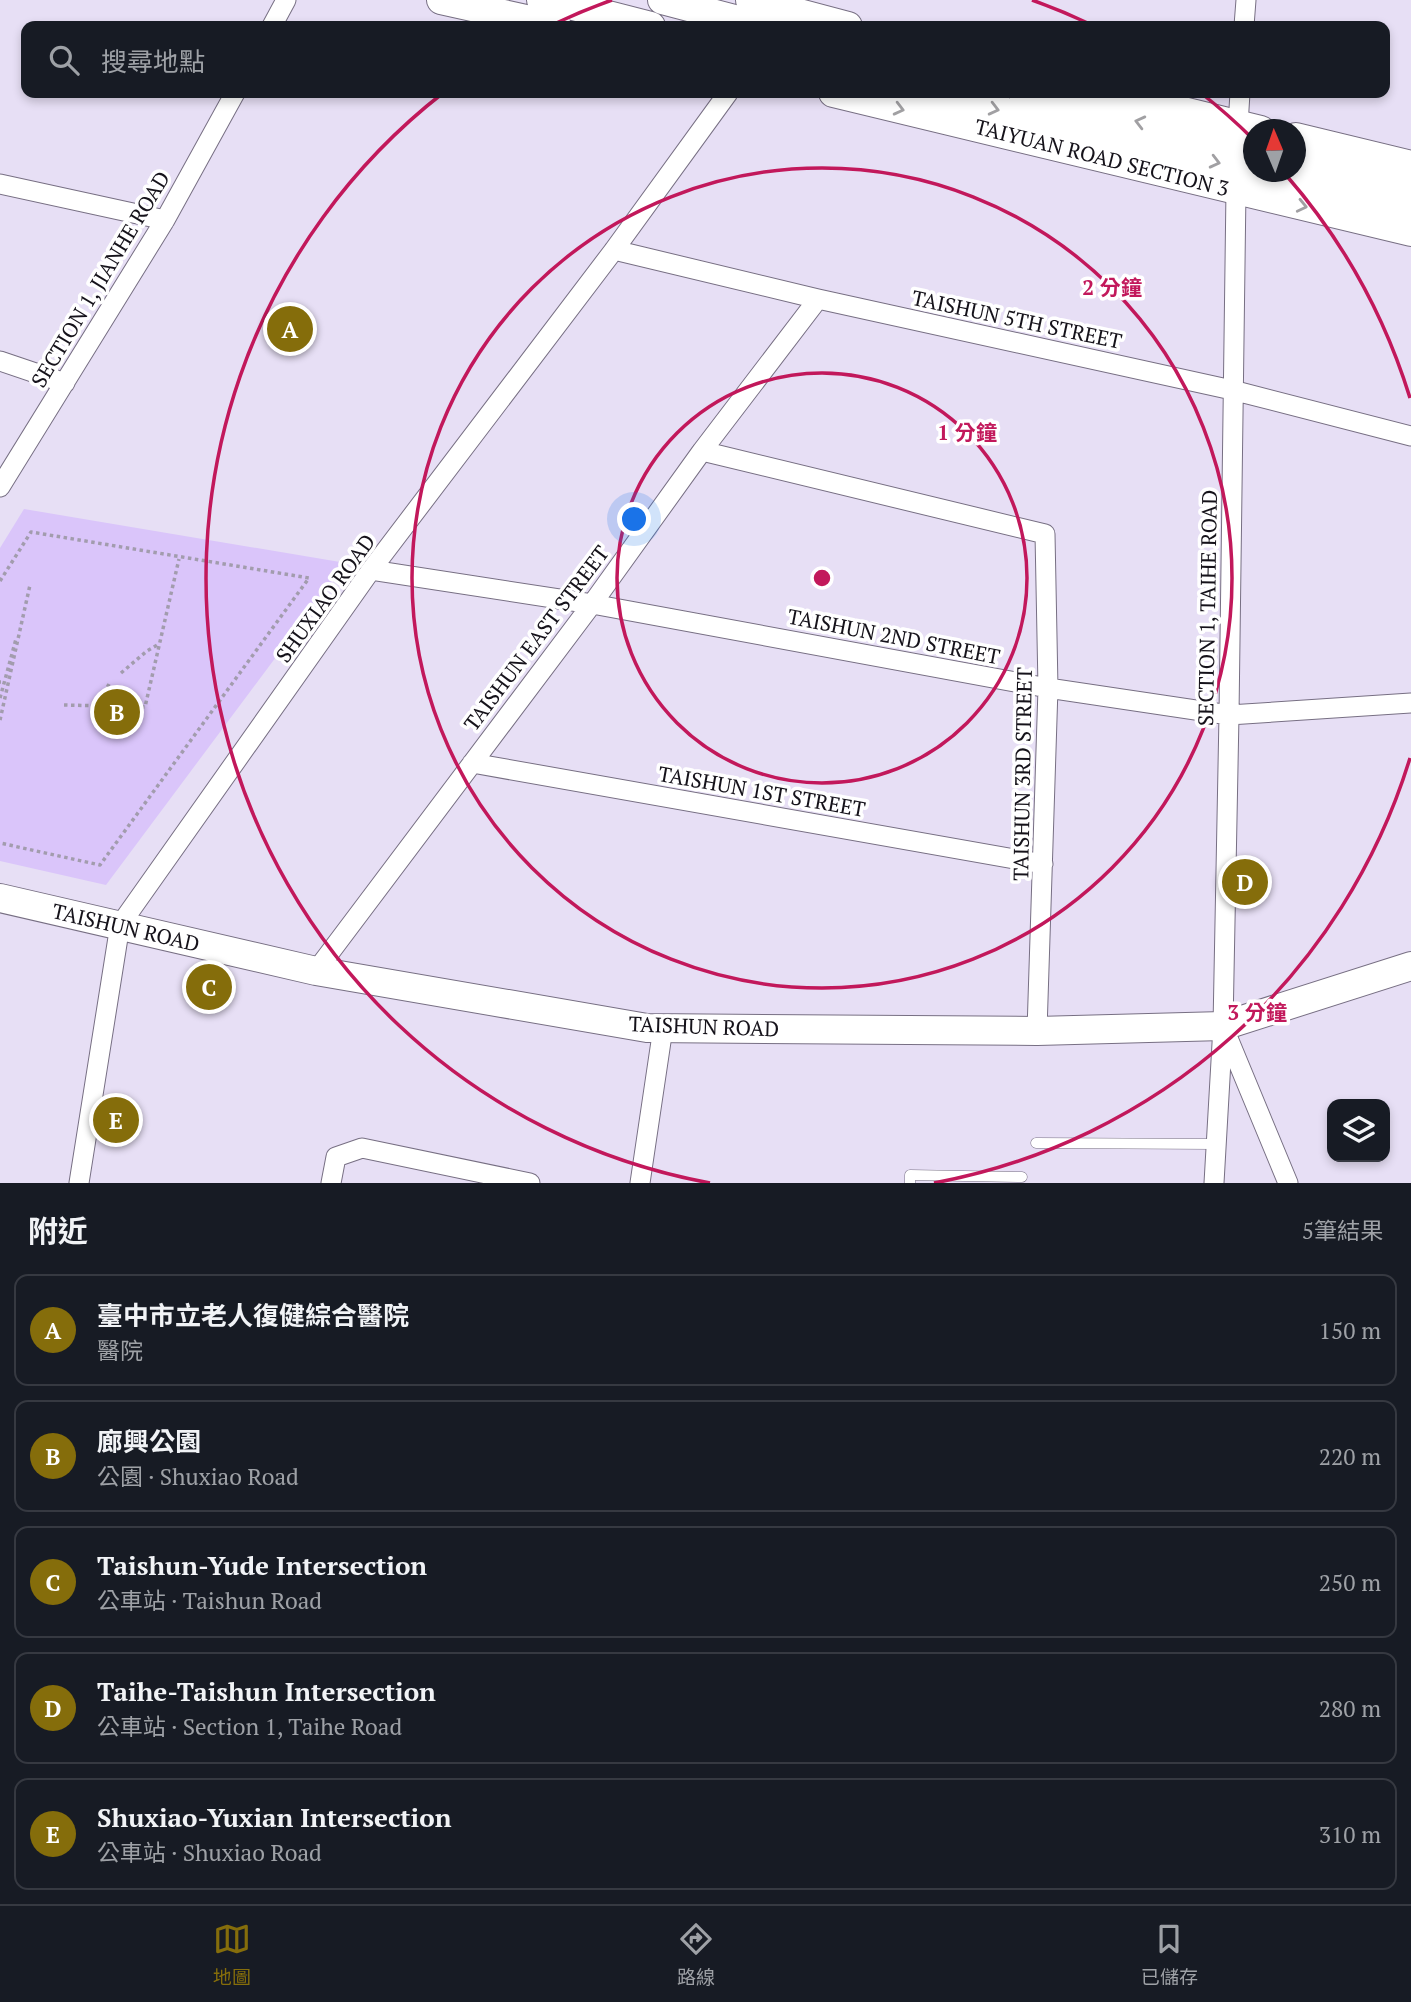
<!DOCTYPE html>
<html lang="zh-TW">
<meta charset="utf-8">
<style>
body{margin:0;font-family:"PT Serif","Noto Sans TC",serif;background:#242831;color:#f1f3f6}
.controls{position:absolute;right:21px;bottom:21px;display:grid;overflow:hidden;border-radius:14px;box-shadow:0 4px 10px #0003}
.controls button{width:63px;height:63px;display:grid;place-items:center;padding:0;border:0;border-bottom:2px solid #363941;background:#171b24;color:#f1f3f6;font:35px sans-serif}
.compass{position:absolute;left:1243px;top:119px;width:63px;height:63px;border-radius:50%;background:#171b24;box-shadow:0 4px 10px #0003;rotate:358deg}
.you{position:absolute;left:635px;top:520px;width:24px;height:24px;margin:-18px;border:5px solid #fff;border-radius:50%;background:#1a73e8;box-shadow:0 0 0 10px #1a73e833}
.badge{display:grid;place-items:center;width:46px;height:46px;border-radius:50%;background:#856d0b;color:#fff;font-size:23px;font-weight:700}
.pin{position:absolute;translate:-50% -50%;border:4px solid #fff;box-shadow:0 2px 7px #0006}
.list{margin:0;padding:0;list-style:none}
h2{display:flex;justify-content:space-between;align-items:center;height:91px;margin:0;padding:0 28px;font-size:30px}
h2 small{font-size:23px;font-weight:400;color:#9ea1a6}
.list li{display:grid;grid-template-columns:46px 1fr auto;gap:21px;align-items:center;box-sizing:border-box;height:112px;margin:0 14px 14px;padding:0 14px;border:2px solid #363941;border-radius:14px}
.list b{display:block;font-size:26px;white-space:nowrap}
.list p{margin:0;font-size:23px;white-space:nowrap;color:#9ea1a6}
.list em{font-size:23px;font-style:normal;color:#9ea1a6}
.icon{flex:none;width:38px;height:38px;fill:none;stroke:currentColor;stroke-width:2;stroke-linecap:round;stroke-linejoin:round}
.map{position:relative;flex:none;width:1411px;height:1183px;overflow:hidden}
.search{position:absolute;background:#171b24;box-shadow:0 4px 10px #0003;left:21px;right:21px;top:21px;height:77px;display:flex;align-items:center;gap:18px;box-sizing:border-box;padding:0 24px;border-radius:14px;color:#9ea1a6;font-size:26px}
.sheet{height:721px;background:#171b24}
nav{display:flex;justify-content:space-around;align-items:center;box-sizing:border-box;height:98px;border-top:2px solid #363941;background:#171b24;font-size:19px;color:#9ea1a6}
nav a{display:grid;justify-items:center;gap:4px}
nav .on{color:#856d0b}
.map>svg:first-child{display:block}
</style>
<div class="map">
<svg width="1411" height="1183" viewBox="0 0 1411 1183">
<rect width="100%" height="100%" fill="#e7dff5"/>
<path fill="#dac5fa" d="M24,509L346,563L106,885L0,861V548Z"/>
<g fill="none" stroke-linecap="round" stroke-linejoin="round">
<defs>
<path id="lane" d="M1036,1143L1215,1144
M910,1183V1175L1022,1177"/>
<path id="street" d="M272,26L286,0
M1244,26L1246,0
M1238,125L1240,93
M0,184L165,220
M614,250L818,299L1232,390L1411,436
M0,361L65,383
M702,451L1045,534L1048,688L1037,1031
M0,487L165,220L235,93
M371,570L592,604L1048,688L1229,715L1411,703
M472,763L1043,864
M316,971L592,604L702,451L818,299
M1225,1031L1288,1183
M79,1183L120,925L371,570L614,250L728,93
M331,1183L336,1157L362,1148L530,1183
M640,1183L663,1028
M1214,1183L1223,1026L1229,715L1236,190"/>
<path id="secondary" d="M441,0L557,26
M541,0L565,4L651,26
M662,0L761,26
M750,0L848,26
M833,93L1411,232
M927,93L1254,171
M1023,93L1254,150
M1110,93L1261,130
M1296,137L1411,165
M1296,160L1411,189
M1255,172L1411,210
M0,898L316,971L647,1028L1037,1031L1223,1026L1411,966"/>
</defs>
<use href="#lane" stroke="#776f83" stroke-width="11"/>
<use href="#street" stroke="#776f83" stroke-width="21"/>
<use href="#secondary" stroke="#776f83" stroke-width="30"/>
<path stroke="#a29cad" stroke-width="3.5" stroke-dasharray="3.5 3.5" stroke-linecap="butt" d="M0,581L31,532L309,578L100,865L0,843
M121,673L147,651L159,644
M0,682H1
M0,698L16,639
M64,705L145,707L179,559
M97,705L109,684
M0,720L30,585"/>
<use href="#lane" stroke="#fff" stroke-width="10"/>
<use href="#street" stroke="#fff" stroke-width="19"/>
<use href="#secondary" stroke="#fff" stroke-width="28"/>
</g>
<defs><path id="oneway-chevron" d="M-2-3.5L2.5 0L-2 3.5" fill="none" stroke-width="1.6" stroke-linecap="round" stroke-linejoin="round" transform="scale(1.75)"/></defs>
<g stroke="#a1a0a3">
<use href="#oneway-chevron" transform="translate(899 109) rotate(14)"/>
<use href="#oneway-chevron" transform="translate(994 109) rotate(14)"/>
<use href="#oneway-chevron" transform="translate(1140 122) rotate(-166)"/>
<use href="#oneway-chevron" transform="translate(1215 162) rotate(14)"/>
<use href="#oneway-chevron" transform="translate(1302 206) rotate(13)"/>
</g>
<g fill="none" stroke="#c2185b" stroke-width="3.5">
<circle cx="822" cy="578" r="205"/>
<circle cx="822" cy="578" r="410"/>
<path d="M1410 758A615 615 0 0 1 934 1183M710 1183A615 615 0 0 1 443 93M552 25A615 615 0 0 1 612 0M1032 0A615 615 0 0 1 1092 25M1201 93A615 615 0 0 1 1253 139M1286 175A615 615 0 0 1 1410 398"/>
</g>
<g text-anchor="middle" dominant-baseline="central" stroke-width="7" stroke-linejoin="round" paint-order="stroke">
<g font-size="21" fill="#15121a" stroke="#fff">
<text transform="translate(1102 157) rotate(14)">TAIYUAN ROAD SECTION 3</text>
<text transform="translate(100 279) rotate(-59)">SECTION 1, JIANHE ROAD</text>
<text transform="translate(1017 319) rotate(12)">TAISHUN 5TH STREET</text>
<text transform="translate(325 598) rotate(-54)">SHUXIAO ROAD</text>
<text transform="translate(1207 608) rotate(-89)">SECTION 1, TAIHE ROAD</text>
<text transform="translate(894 636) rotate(11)">TAISHUN 2ND STREET</text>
<text transform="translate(536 638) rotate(-53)">TAISHUN EAST STREET</text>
<text transform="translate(1022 774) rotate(-89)">TAISHUN 3RD STREET</text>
<text transform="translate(762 791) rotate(10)">TAISHUN 1ST STREET</text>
<text transform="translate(126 927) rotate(13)">TAISHUN ROAD</text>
<text transform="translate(704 1026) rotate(2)">TAISHUN ROAD</text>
</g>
</g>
<circle cx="822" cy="578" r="10" fill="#c2185b" stroke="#fff" stroke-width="3.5"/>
<g font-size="21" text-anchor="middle" font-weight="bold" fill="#c2185b" stroke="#fff" stroke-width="7" stroke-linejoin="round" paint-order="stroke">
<text x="1112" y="295">2 分鐘</text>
<text x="967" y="440">1 分鐘</text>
<text x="1257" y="1020">3 分鐘</text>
</g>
</svg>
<div class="controls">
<button><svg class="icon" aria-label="layers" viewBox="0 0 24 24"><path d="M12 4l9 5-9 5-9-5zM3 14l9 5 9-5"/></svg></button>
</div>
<svg class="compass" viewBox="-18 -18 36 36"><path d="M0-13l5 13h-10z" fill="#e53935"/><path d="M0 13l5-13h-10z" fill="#9ea1a6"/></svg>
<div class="you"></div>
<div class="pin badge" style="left:290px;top:329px">A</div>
<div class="pin badge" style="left:117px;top:712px">B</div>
<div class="pin badge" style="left:209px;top:987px">C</div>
<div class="pin badge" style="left:1245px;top:882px">D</div>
<div class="pin badge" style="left:116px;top:1120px">E</div>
<div class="search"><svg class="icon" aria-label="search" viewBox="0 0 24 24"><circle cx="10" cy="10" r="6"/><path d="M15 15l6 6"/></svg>搜尋地點</div>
</div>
<section class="sheet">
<h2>附近<small>5筆結果</small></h2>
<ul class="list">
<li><span class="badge">A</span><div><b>臺中市立老人復健綜合醫院</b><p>醫院</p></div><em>150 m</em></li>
<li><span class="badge">B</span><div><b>廊興公園</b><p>公園 · Shuxiao Road</p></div><em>220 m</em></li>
<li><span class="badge">C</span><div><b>Taishun-Yude Intersection</b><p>公車站 · Taishun Road</p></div><em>250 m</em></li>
<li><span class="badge">D</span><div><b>Taihe-Taishun Intersection</b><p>公車站 · Section 1, Taihe Road</p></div><em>280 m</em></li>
<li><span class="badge">E</span><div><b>Shuxiao-Yuxian Intersection</b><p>公車站 · Shuxiao Road</p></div><em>310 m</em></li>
</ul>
</section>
<nav>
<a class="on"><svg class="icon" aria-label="map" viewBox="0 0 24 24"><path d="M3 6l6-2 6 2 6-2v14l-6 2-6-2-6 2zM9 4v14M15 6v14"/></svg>地圖</a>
<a><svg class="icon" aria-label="directions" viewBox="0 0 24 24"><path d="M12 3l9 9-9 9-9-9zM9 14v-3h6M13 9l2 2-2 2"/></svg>路線</a>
<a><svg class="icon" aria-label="saved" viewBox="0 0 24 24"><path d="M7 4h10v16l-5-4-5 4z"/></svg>已儲存</a>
</nav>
